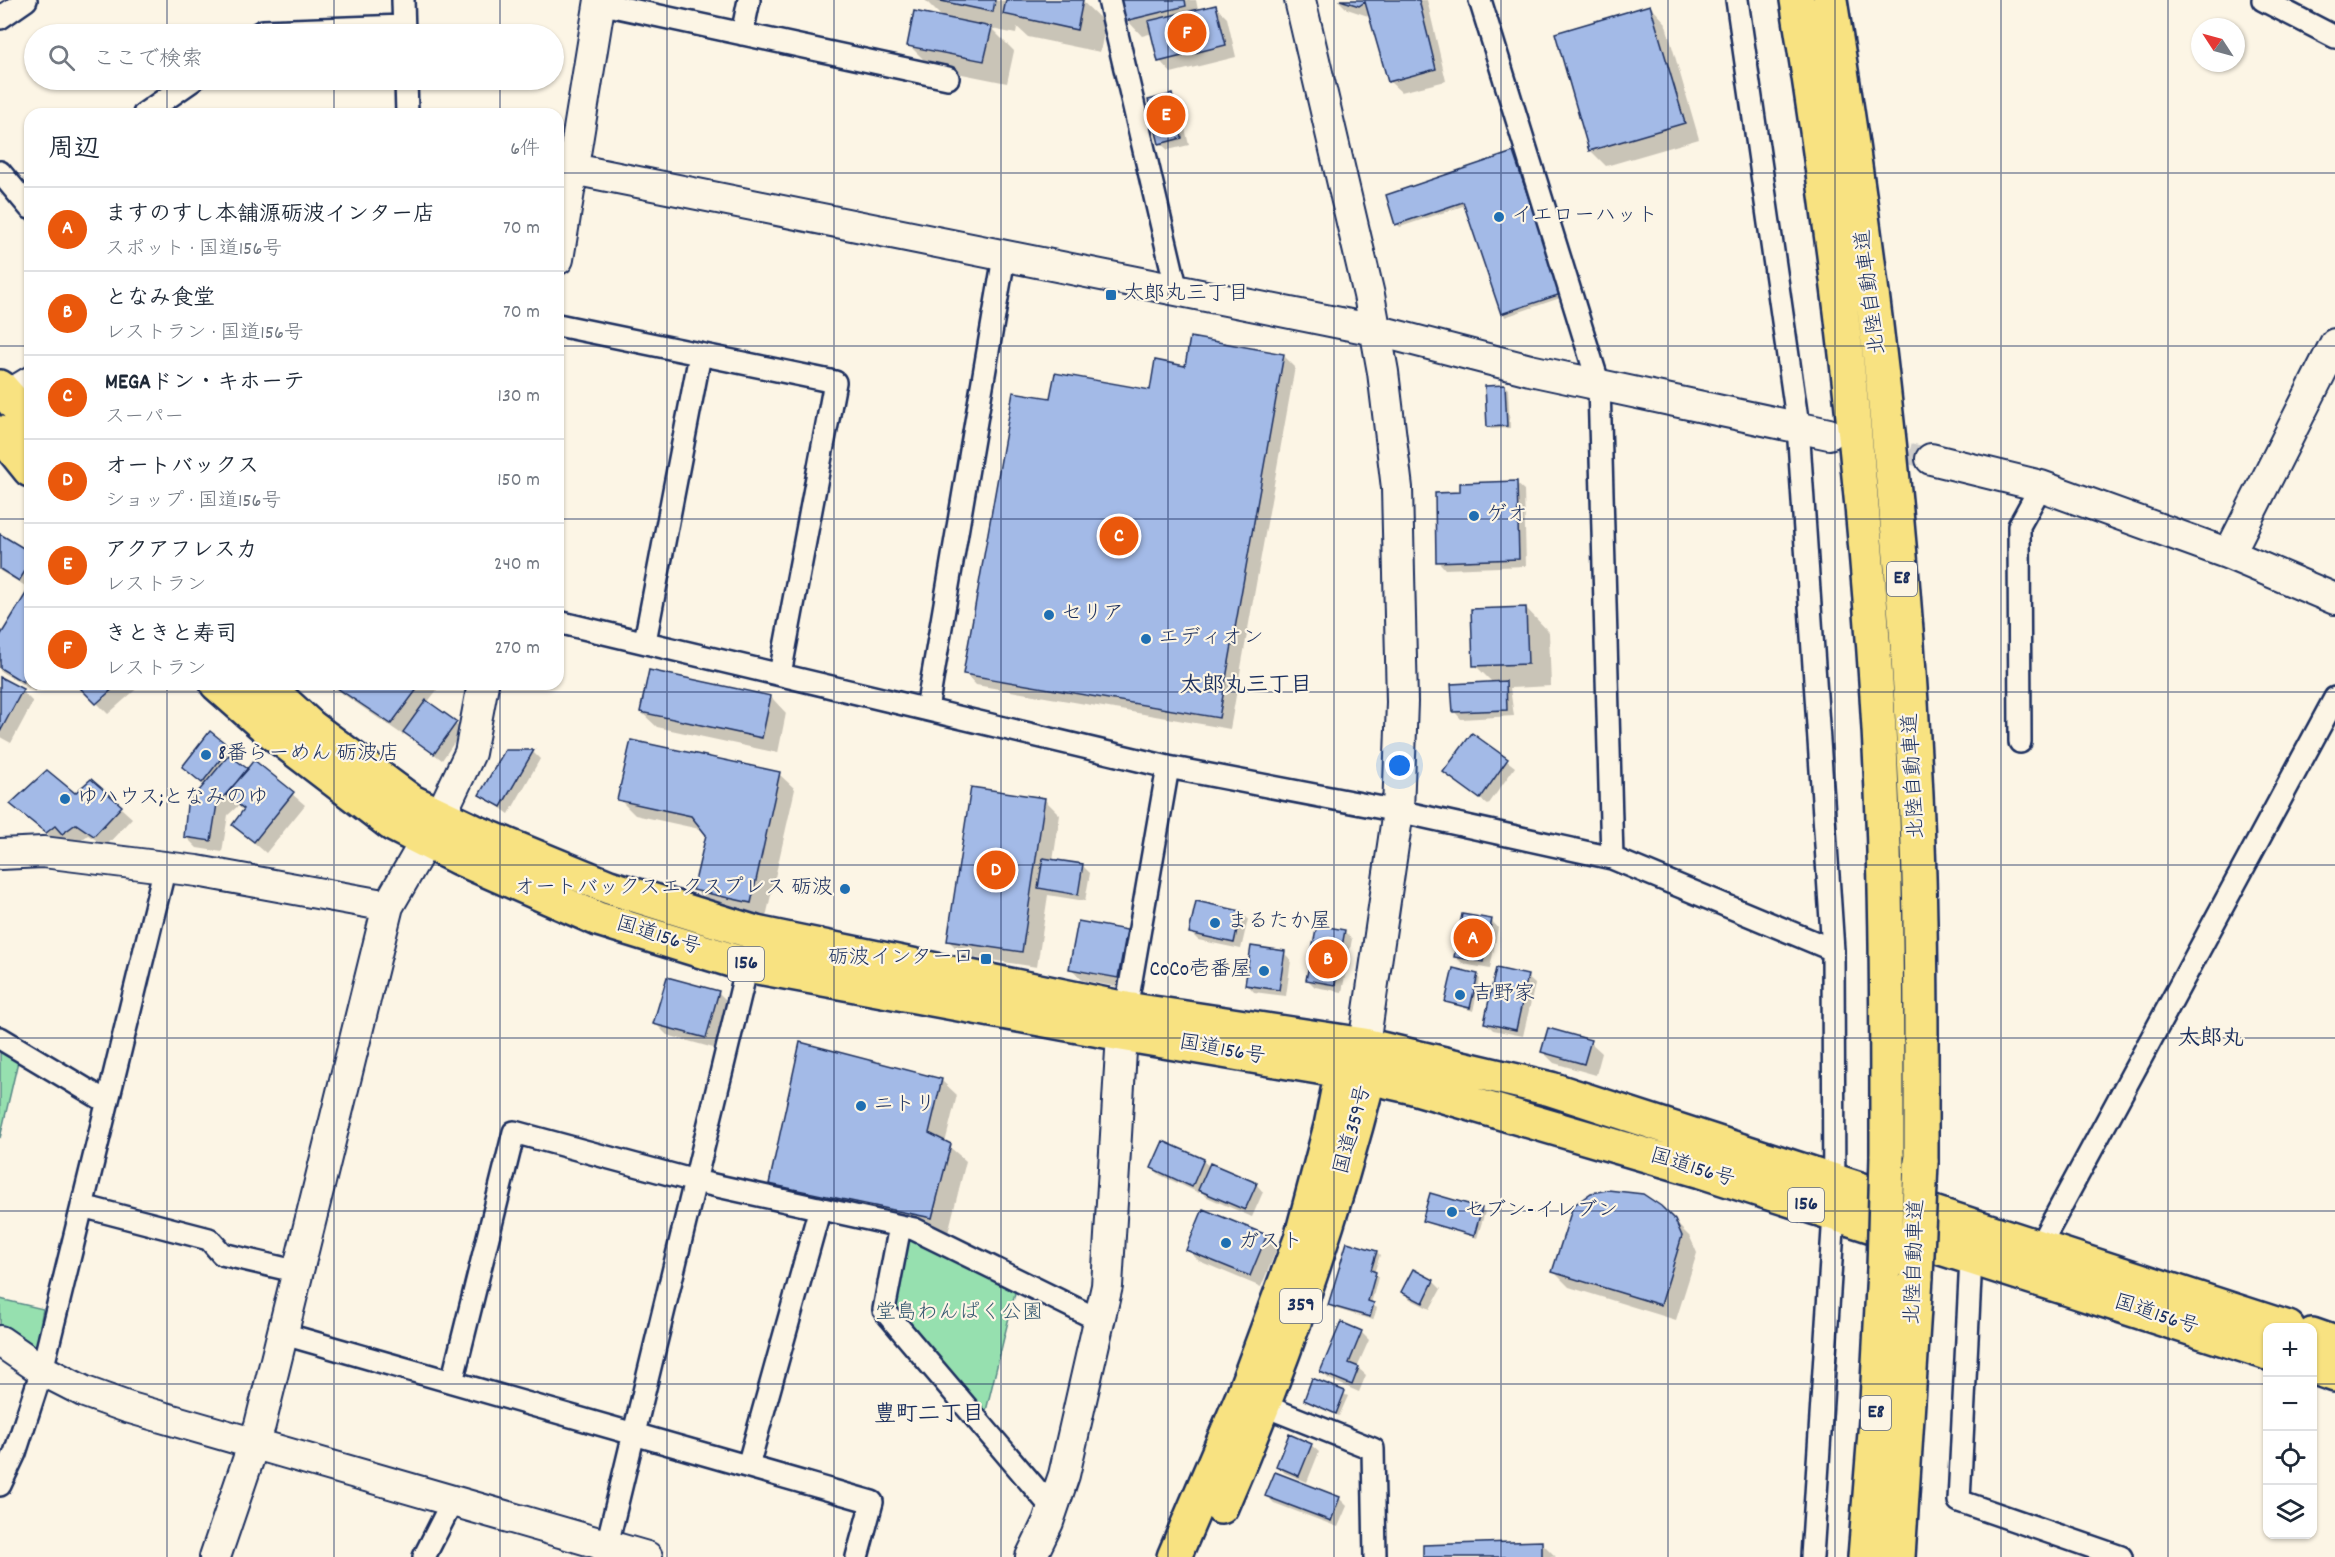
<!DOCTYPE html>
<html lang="ja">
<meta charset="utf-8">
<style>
body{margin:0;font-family:Dekko,"Klee One",sans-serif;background:#f2f2f3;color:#1f2937}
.controls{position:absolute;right:18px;bottom:18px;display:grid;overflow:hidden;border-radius:12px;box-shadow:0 2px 4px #0004}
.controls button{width:54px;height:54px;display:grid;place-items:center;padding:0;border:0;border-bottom:2px solid #e0e1e3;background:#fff;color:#1f2937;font:30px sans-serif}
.compass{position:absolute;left:2191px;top:18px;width:54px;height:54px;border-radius:50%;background:#fff;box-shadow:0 2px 4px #0004;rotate:306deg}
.you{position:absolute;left:1400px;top:766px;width:21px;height:21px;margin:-15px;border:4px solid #fff;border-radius:50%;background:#1a73e8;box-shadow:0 0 0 9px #1a73e833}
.badge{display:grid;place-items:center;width:39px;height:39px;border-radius:50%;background:#ea580c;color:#fff;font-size:20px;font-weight:700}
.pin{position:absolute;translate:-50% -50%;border:3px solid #fff;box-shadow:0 2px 6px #0006}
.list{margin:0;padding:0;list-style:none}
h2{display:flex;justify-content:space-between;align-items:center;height:78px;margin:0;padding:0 24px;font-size:26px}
h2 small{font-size:20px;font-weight:400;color:#747a83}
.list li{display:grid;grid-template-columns:39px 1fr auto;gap:18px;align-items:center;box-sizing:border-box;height:84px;padding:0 24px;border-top:2px solid #e0e1e3}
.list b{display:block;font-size:22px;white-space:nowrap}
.list p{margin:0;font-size:20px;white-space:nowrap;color:#747a83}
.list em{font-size:20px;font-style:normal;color:#747a83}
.icon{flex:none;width:33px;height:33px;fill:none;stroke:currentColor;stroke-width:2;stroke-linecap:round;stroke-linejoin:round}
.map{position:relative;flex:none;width:2335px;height:1557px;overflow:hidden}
.search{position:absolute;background:#fff;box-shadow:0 2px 4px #0004;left:24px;top:24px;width:540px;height:66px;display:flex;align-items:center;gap:15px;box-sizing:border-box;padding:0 21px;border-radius:33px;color:#747a83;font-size:22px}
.panel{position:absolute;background:#fff;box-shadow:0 2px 4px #0004;left:24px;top:108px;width:540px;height:582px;border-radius:18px}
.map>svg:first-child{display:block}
</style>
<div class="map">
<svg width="2335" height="1557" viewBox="0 0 2335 1557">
<rect width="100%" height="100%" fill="#fcf5e5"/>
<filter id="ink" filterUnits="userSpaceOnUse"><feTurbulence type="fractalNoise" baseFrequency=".0167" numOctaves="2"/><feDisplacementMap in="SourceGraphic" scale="12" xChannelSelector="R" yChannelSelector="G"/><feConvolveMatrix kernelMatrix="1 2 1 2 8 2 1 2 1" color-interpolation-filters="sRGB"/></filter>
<g filter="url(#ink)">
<path fill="#96e0af" stroke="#588886" stroke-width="1.5" d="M0,1045L19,1057L0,1138Z
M905,1232L1016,1289L985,1415L888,1310Z
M0,1299L43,1309L35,1354L0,1331Z"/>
<path fill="#0003" d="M925,0L1082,1L1106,24L1100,52L1028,37L1017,27L1016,34L992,29L1014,51L1007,83L932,68L909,45L944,19Z
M1122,0H1196L1198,10L1215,6L1227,18L1236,57L1171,73L1160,61L1153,33L1142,36L1127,20Z
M1338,0H1427L1446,81L1401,92L1389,81L1371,17L1347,9Z
M1650,6L1665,22L1699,139L1606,166L1590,150Z
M1172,96L1179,103L1189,145L1168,150L1160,143Z
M1513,154L1563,297L1505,317L1466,205L1400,227L1397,224Z
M1283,355L1295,367L1230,729L976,685L965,673L1051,400L1151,391L1186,367Z
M1505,386L1508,389L1510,428L1491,429L1488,426Z
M1516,483L1524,490L1526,566L1445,569L1438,561Z
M0,536L30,554V582L27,587L0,571Z
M30,590V684H40L35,692L0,671V638Z
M1526,608L1549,632L1551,686L1510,688L1514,716L1461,719L1454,711L1493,683L1475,665Z
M0,679L22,691L33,702L11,743L0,737Z
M78,684H142L108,714Z
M333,684H431L437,690L427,703L463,730L442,760L405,732L403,735L343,694Z
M771,697L786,713L778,753L657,727L641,712Z
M1473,735L1515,767L1488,805L1445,772Z
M229,748L236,756L233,759L247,770L254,762L305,805L266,853L234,825L245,811L238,806L228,815L222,852L197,848L185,836L206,786L184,767Z
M506,751L533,752L540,759L509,814L481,794Z
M779,774L795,789L766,917L710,905L695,889L707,834L704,830L635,815L619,799Z
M91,781L132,818L106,846L88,835L75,845L67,837L58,843L13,804L75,795Z
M1045,800L1060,815L1053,861L1083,866L1090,873L1085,901L1048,895L1037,967L964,956L949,941Z
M1240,912L1248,919L1241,949L1198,940L1191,933Z
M1491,920L1498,928L1490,969L1463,964L1455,956Z
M1127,931L1138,943L1129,989L1082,980L1071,968Z
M1344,931L1352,939L1342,992L1315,987L1308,980Z
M1284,953L1291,960L1286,996L1254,992L1247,984Z
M1477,976L1480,979L1473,1011L1446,1002Z
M1527,977L1535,984L1523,1036L1493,1030L1485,1022Z
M718,992L730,1004L717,1049L667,1035L655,1023Z
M1590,1042L1602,1053L1596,1075L1554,1063L1543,1052Z
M941,1080L957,1095L945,1143L966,1161L948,1233L787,1199L771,1184Z
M1203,1161L1210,1167L1256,1184L1263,1192L1252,1217L1207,1197L1200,1191L1199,1193L1160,1175L1153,1168Z
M1627,1192L1643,1196L1660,1207L1690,1237L1697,1253L1676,1320L1569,1287L1553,1271L1592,1194Z
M1481,1209L1485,1212L1477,1238L1424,1220Z
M1266,1236L1277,1248L1261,1287L1199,1261L1188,1250Z
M1377,1252L1380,1255L1374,1273L1378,1277L1371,1304L1377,1308L1373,1320L1333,1308L1330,1304Z
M1413,1271L1433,1281L1441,1289L1430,1309L1410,1299L1403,1292Z
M1361,1332L1369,1340L1357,1367L1366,1375L1359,1392L1329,1379L1321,1372Z
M1313,1380L1348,1396L1339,1416L1305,1400Z
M1311,1445L1319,1452L1307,1482L1285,1473L1277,1466Z
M1267,1496L1339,1498L1347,1506L1338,1527L1274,1503Z
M1541,1542L1556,1557H1424Z"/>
<path fill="#a3bae7" stroke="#1b2f5e" stroke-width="1.5" d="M936,0H995L993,12Z
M1006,0H1083L1077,30L1003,14Z
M1120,0H1185L1186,6L1125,21Z
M1340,0H1419L1436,69L1388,82L1365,2L1359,6Z
M1216,5L1226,45L1158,62L1148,21Z
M1650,5L1685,123L1589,151L1555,33Z
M914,11L992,27L984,61L907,46Z
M1172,94L1182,138L1159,144L1148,100Z
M1513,152L1561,294L1501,314L1463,202L1395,225L1386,195Z
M1190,337L1284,354L1219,718L963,674L1013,392L1050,398L1055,373L1150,390L1155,360L1185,366Z
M1505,385L1507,426L1487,427L1485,386Z
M1517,481L1519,559L1436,562L1435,493L1460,492V483Z
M0,534L30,552V563L19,581L0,569Z
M30,587V670L23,682L0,668V636Z
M1526,607L1528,664L1473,666L1471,609Z
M649,670L771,696L762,738L640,712Z
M0,677L23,689L0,732Z
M1506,681L1507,710L1453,712L1451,684Z
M76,684H118L96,704Z
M331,684H421L391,724Z
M426,700L457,722L434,754L403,732Z
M210,731L230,747L202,783L182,767Z
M1472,733L1508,759L1480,799L1443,772Z
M631,740L780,772L751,903L693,890L706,835L691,816L617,800Z
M505,750H534L501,807L479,795Z
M229,755L248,769L217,804L211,841L184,837L187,805Z
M254,760L294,792L254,842L232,825L244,809L226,795Z
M47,770L75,793L91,779L122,806L94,836L76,824L62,834L55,826L46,833L10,804Z
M971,787L1045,798L1022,952L947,941Z
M1043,858L1083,864L1078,895L1038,888Z
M1196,901L1241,911L1234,943L1189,933Z
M1462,914L1492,919L1483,962L1454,957Z
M1078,921L1127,930L1118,978L1069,969Z
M1317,925L1345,930L1335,985L1306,980Z
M1251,946L1285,951L1279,990L1245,985Z
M1453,968L1478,974L1470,1008L1445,1002Z
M1496,968L1528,975L1516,1030L1484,1023Z
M667,977L719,991L706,1038L653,1024Z
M1548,1028L1591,1040L1584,1064L1541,1052Z
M800,1042L942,1079L929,1133L951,1144L932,1218L769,1184Z
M1163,1141L1204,1159L1192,1187L1151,1168Z
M1210,1163L1257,1183L1245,1210L1198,1190Z
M1608,1190L1643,1194L1661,1206L1675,1220L1682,1236L1661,1305L1552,1272L1573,1206L1591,1193Z
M1430,1193L1482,1208L1474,1236L1422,1221Z
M1203,1209L1267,1235L1250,1276L1186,1250Z
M1347,1242L1377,1251L1371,1270L1376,1272L1368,1301L1374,1303L1370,1317L1328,1305Z
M1413,1269L1434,1280L1423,1303L1401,1292Z
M1341,1322L1362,1331L1349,1363L1359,1367L1352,1385L1320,1372Z
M1312,1378L1345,1391L1336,1414L1304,1400Z
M1289,1434L1312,1444L1299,1476L1276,1466Z
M1275,1472L1340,1497L1331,1521L1265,1496Z
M1542,1541V1557H1423V1545Z"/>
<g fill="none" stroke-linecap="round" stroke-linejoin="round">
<path stroke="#cfcdca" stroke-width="21" stroke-dasharray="21 10" stroke-linecap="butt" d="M1879,446L1931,459"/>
<defs>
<path id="street" d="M403,0L404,34
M1109,0L1177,291
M1480,0L1599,385L1612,858
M2263,0L2335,37
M599,3L948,78
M0,18L26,0
M258,34L263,31L404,26
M742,34L749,0
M406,80L407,114
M144,114L193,80
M0,172L30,208
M558,325L835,382L780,674
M558,622L1168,767L1398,811L1612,858L1833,950L1798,426L1737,0
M645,641L700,355
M927,709L1004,257
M2020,742L2019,526L2041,486
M1126,1009L1168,767
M0,1038L107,1102
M82,1206L209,1239L222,1254L299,1272
M900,1226L884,1310L1053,1509
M1971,1258L1959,1501L2121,1557
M2033,1258L2335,698
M284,1334L872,1502L857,1557
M452,1382L514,1132L695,1181L914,1229L1099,1320
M1265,1406L1373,1449L1375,1557
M748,1466L820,1208
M0,1485L15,1453L42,1370L165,867
M424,1557L452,1502
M604,1557L750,954
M1812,1557L1834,1214L1833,950"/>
<path id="secondary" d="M1300,0L1369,295L1383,372L1397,488L1402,702L1398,811L1364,1045
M558,171L573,169L1375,330L1530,370L1829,434
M558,259L600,0
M7,396L30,382
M1931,459L2041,486L2229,554L2335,599
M2229,554L2335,344
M0,854L43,852L197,871L388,906L440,816L470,753L483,684
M0,1341L42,1370L85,1392L127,1407L647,1557
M215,1557L260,1425L388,906
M1031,1557L1048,1522L1064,1475L1107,1286L1122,1034"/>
<path id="highway" d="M1797,0C1834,230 1862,463 1877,696C1887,849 1887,1003 1887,1156
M1830,0C1875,280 1908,562 1918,845C1922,950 1921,1056 1921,1162
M0,387L30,421
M0,433L30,470
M217,684L268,729L392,824L459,858L598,919L747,965L1122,1034L1342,1071L1413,1087L1701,1171L2268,1353
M264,684L311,727L412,802L473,831L609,887L756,933L1126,1009L1364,1045L1551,1089L2288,1328
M2312,1335L2335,1343
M2312,1367L2335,1375
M1221,1507C1282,1367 1331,1225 1369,1077L1365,1056
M1174,1557L1242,1398L1301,1239L1331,1126L1342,1071L1355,1056
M1865,1557L1876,1420L1884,1269
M1898,1557L1916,1277"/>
</defs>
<use href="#street" stroke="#1b2f5e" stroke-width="26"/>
<use href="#secondary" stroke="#1b2f5e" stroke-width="34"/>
<use href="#highway" stroke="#1b2f5e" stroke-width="38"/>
<use href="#street" stroke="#fcf5e5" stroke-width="21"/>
<use href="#secondary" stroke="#fcf5e5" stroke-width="30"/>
<use href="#highway" stroke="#f8e281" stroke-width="33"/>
<defs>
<path id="highway-bridge" d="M1884,1269L1887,1156
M1916,1277L1921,1162"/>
</defs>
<use href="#highway-bridge" stroke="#1b2f5e" stroke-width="38" stroke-linecap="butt"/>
<use href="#highway-bridge" stroke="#f8e281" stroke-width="33"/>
</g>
</g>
<path fill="none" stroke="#1b2f5e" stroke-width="1.5" stroke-opacity="0.55" d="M167,0V34M334,0V34M500,0V34M667,0V1557M834,0V1557M1001,0V1557M1168,0V1557M1334,0V1557M1501,0V1557M1668,0V1557M1835,0V1557M2001,0V1557M2168,0V1557M167,80V114M334,80V114M500,80V114M0,173H30M558,173H2335M0,346H30M558,346H2335M0,519H30M558,519H2335M167,684V1557M334,684V1557M500,684V1557M0,692H2335M0,865H2335M0,1038H2335M0,1211H2335M0,1384H2268M2312,1384H2335"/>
<g fill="#1f6fb2" stroke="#fcf5e5" stroke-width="2">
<circle cx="1499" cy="217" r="6"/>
<rect x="1105" y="289" width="12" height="12" rx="3"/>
<circle cx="1474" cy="516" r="6"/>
<circle cx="1049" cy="615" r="6"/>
<circle cx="1146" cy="639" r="6"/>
<circle cx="206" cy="755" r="6"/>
<circle cx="65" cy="799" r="6"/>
<circle cx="845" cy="889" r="6"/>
<circle cx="1215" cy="923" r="6"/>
<rect x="980" y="953" width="12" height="12" rx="3"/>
<circle cx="1264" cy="971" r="6"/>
<circle cx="1460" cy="995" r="6"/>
<circle cx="861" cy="1106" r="6"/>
<circle cx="1452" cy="1212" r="6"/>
<circle cx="1226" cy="1243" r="6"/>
</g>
<g text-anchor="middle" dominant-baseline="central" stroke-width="4.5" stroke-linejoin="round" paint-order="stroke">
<g fill="#fcf5e5" stroke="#5e6a86" stroke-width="1.5">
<rect x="1887" y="562" width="30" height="34" rx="4.5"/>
<rect x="728" y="947" width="36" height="34" rx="4.5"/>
<rect x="1788" y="1188" width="36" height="34" rx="4.5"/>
<rect x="1280" y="1289" width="42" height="34" rx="4.5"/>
<rect x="1861" y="1396" width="30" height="34" rx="4.5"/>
</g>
<g font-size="20" font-weight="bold" fill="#1b2f5e">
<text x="1902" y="579">E8</text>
<text x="746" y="964">156</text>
<text x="1806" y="1205">156</text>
<text x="1301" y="1306">359</text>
<text x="1876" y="1413">E8</text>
</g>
<g font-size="21" fill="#1b2f5e" stroke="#fcf5e5" text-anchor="start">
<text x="1511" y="217">イエローハット</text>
<text x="1123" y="295">太郎丸三丁目</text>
<text x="1486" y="516">ゲオ</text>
<text x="1061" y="615">セリア</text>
<text x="1158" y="639">エディオン</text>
<text x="218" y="755">8番らーめん 砺波店</text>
<text x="77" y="799">ゆハウス;となみのゆ</text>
<text x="833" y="889" text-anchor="end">オートバックスエクスプレス 砺波</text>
<text x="1227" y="923">まるたか屋</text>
<text x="974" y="959" text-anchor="end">砺波インター口</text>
<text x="1252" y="971" text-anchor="end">CoCo壱番屋</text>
<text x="1472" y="995">吉野家</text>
<text x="873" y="1106">ニトリ</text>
<text x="1464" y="1212">セブン-イレブン</text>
<text x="1238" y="1243">ガスト</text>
</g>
<g font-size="21" fill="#1b2f5e" stroke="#fcf5e5">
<text transform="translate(1872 292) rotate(-97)">北陸自動車道</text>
<text transform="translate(1915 776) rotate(-93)">北陸自動車道</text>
<text transform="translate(658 937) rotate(17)">国道156号</text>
<text transform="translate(1222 1051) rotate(10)">国道156号</text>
<text transform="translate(1354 1130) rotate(-75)">国道359号</text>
<text transform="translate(1692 1169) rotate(17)">国道156号</text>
<text transform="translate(1916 1262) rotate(-88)">北陸自動車道</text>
<text transform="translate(2156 1316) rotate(18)">国道156号</text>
</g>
<g font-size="21" fill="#3a5b72" stroke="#fcf5e5">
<text x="959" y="1314">堂島わんぱく公園</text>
</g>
<g font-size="22" font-weight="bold" fill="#1b2f5e" stroke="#fcf5e5">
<text x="1246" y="686">太郎丸三丁目</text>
<text x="2211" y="1039">太郎丸</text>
<text x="929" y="1415">豊町二丁目</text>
</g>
</g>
</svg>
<div class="controls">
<button>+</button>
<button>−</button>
<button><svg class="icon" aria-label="locate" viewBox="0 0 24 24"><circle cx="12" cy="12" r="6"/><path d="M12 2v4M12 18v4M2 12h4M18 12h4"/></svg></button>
<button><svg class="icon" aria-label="layers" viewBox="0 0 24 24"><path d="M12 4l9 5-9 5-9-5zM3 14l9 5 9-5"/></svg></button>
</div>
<svg class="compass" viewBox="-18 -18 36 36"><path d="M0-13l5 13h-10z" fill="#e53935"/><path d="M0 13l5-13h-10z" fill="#747a83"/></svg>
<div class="you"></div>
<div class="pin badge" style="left:1473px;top:938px">A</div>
<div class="pin badge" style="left:1328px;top:959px">B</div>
<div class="pin badge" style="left:1119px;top:536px">C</div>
<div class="pin badge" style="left:996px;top:870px">D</div>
<div class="pin badge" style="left:1166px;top:115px">E</div>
<div class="pin badge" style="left:1187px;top:33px">F</div>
<div class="search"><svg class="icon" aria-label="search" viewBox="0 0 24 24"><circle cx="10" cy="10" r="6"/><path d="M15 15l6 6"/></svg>ここで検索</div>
<section class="panel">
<h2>周辺<small>6件</small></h2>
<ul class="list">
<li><span class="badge">A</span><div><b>ますのすし本舗源砺波インター店</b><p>スポット · 国道156号</p></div><em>70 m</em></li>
<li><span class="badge">B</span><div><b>となみ食堂</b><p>レストラン · 国道156号</p></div><em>70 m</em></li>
<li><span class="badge">C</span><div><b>MEGAドン・キホーテ</b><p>スーパー</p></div><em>130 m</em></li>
<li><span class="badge">D</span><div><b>オートバックス</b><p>ショップ · 国道156号</p></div><em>150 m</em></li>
<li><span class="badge">E</span><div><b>アクアフレスカ</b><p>レストラン</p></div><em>240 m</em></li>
<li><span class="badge">F</span><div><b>きときと寿司</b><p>レストラン</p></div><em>270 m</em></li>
</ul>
</section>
</div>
